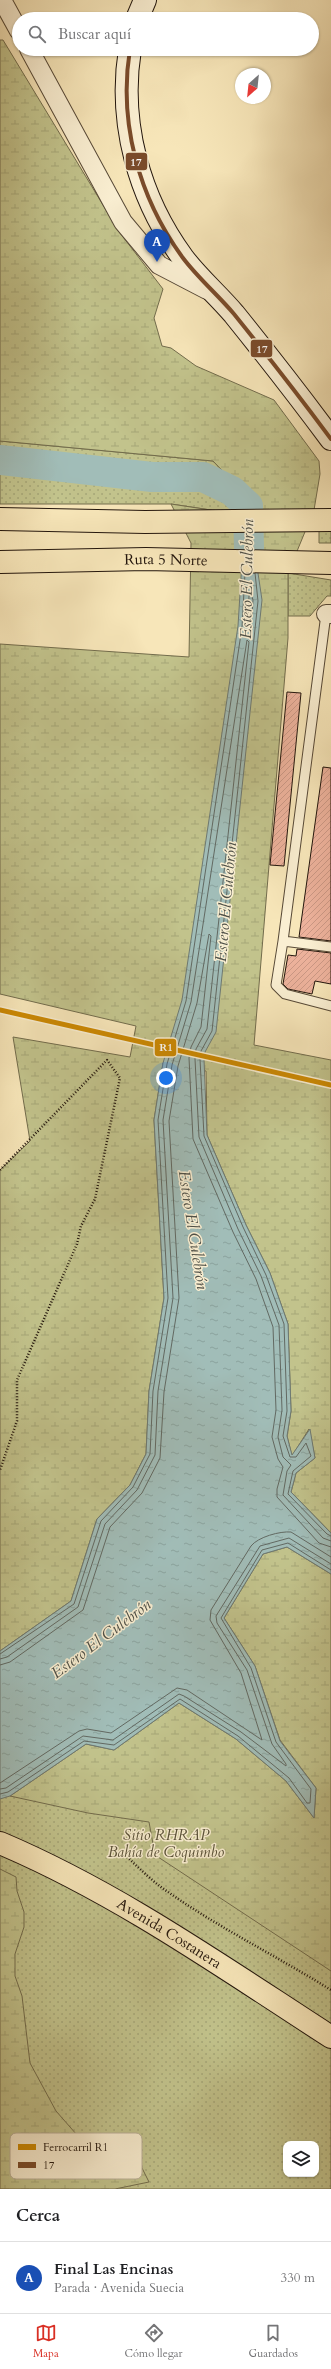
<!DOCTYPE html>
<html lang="es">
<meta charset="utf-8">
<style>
body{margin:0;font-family:Cardo,serif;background:#f2f2f2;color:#202124}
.controls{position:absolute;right:12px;bottom:12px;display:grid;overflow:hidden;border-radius:8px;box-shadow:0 1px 3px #0004}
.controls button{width:36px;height:36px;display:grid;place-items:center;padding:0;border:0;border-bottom:1px solid #e0e0e0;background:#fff;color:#202124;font:20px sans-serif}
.compass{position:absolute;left:235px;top:68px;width:36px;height:36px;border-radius:50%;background:#fff;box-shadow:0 1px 3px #0004;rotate:207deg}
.you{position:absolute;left:166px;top:1078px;width:14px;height:14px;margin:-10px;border:3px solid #fff;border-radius:50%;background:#1a73e8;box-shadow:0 0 0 6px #1a73e833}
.badge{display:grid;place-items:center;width:26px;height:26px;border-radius:50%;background:#d93025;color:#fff;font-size:13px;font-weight:700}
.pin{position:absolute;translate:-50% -33px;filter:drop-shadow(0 1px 2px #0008)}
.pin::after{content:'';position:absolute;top:21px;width:14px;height:12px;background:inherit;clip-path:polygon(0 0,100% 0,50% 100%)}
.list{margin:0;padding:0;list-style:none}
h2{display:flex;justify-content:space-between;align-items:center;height:52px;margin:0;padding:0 16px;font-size:17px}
h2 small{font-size:13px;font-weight:400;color:#757577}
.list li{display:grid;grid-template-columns:26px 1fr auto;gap:12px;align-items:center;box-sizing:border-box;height:72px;padding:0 16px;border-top:1px solid #e0e0e0}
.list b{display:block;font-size:15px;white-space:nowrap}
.list p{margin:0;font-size:13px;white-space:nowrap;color:#757577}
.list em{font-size:13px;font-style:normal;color:#757577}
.icon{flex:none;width:22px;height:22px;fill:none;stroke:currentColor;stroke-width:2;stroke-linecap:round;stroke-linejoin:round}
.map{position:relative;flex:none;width:331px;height:2189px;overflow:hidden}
.search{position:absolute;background:#fff;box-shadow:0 1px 3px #0004;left:12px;right:12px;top:12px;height:44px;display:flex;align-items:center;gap:10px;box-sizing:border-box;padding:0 14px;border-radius:22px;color:#757577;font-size:15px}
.sheet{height:124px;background:#fff}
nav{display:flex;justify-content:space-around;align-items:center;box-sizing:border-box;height:56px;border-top:1px solid #e0e0e0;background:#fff;font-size:11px;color:#757577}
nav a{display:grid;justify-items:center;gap:2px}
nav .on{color:#d93025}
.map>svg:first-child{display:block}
</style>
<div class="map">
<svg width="331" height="2189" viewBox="0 0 331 2189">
<defs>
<pattern id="grass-dots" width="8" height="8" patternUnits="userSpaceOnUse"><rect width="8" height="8" fill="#c2c38c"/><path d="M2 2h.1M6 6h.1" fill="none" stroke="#a6a778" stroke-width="1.8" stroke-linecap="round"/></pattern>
<pattern id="wetland-marsh" width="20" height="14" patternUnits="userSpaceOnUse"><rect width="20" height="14" fill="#c2c38c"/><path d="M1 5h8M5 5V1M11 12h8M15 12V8" fill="none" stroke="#a6a778"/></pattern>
<pattern id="water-ripples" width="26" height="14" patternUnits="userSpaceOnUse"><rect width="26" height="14" fill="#a1bdb8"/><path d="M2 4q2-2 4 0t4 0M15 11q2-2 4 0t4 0" fill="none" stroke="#8aa29d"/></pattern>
<pattern id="building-hatch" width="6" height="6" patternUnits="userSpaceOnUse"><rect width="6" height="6" fill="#edb29c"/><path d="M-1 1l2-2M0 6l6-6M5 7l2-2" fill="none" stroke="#cb9885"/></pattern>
</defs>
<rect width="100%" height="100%" fill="#f7e6b9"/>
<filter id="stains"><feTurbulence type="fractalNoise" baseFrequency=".005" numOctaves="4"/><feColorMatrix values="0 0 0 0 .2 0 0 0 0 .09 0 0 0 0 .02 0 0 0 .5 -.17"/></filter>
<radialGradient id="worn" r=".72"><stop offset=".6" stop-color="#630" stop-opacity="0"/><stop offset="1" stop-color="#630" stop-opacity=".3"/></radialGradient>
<path fill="url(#grass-dots)" stroke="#726c4c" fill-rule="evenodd" d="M0,441L213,461L242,491L237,514L171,504H0Z
M319,531H331V543H319Z
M288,573L331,580V596H327L310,616H288Z
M331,1116V2189H0V1544L119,1154ZM286,2144H316V2174H286Z"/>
<path fill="url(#wetland-marsh)" stroke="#726c4c" d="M0,40H3L120,233L163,289L154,318L162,346L171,348L196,366L274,400L319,461L320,474L314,510L288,573V638L254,1045L331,1060V1533L291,1492L296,1473L315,1458L309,1429L292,1456L287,1436L291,1411L288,1324L270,1273L246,1225L207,1135L206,1071L163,1063L154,1120L164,1298L149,1391L146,1454L130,1485L97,1519L71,1601L0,1651V1170L30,1141L13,1037L130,1057L136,1026L0,994V644L189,657L191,543L171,504L237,514L242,491L213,461L0,441Z
M287,1547L331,1574V1971L155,1855L149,1822L88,1813L10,1796L86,1744L114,1750L179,1703L236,1739L286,1781L314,1818L316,1788L280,1740L255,1666L224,1618L263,1554Z
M0,1869L16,1877L17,1891L24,1912V1927L15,1954V1976L22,1996L30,2063L56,2111L77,2135L102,2142L122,2139L138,2149L142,2168L149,2182L115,2189H0Z"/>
<path fill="url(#water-ripples)" stroke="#6e7a73" d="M248,506L262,600L216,1032L205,1052L204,1059L207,1135L246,1225L270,1273L288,1324L291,1411L287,1436L292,1455L310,1429L315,1458L296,1473L291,1492L331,1533V1574L287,1547L263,1554L224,1618L255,1666L280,1741L316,1788L314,1818L286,1781L236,1739L179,1703L114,1750L86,1744L10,1796L0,1799V1651L71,1601L97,1519L130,1485L146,1454L149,1391L164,1298L154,1120L163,1063L182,1000L238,626L243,545Z"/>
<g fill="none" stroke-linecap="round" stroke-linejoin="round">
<path stroke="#626962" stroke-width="1" d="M255,573L258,601L212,1031L201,1051L200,1059L204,1136L243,1227L266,1275L284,1324L287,1411L283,1436L290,1457H296L306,1443L311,1456L293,1471L288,1494L327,1534L331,1536
M251,594L253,600L252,616L250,617L248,615L249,596Z
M0,1654L74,1604L101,1521L133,1487L150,1454L153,1391L168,1298L158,1120L167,1064L186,1001L242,627L245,573
M0,1659L7,1657L78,1607L105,1524L137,1490L155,1455L158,1391L173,1298L163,1120L172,1065L191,1002L247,640L249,642L207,1029L196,1049L195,1059L199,1137L238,1229L261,1276L279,1325L282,1410L278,1437L283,1457L291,1465L287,1471L283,1495L323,1538L331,1541
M0,1665L10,1662L83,1610L110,1527L142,1493L160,1458L164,1392L179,1298L169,1121L178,1066L197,1003L209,934L211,936L201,1027L191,1047L189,1058L193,1139L233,1232L256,1279L273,1327L276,1410L272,1437L278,1459L283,1467L277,1489V1497L319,1543L331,1547
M0,1783L79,1731L87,1729L111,1733L177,1688L187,1690L262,1740L241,1673L210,1620L211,1610L251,1546C258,1537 280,1531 291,1532L331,1557
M0,1789L6,1788L83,1736L113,1740L179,1694L184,1696L241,1732L286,1766V1764L272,1744L247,1670L217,1623L216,1616L260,1546L289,1538L331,1564
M0,1794L8,1792L84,1741L114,1745L180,1699L238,1736L289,1778L307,1803H310L311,1789L276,1742L251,1668L221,1618L262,1550L288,1543L331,1570"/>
<path stroke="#a1bdb8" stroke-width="30" d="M0,460L152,477H203L232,491L248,506L249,548"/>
</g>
<path fill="url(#building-hatch)" stroke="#22150c" d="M287,692L301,693L284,866L270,865Z
M323,767L331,768V941L299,937Z
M297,949L331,953V984L315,981L312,994L288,989L283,984L288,955L296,956Z"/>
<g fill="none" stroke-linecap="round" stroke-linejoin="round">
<defs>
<path id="lane" d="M326,614L283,941L331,947
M283,941L276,985L285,994L331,1006"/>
<path id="street" d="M2,0L19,31
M29,49L123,222L159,265L207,290
M326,614H331"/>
<path id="secondary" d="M137,19L145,0
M130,49C118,123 139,198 183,258C198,278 218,295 234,314C267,355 299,396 331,439"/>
<g id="primary">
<path id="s1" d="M0,1843C118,1893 224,1968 331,2037"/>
</g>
<g id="highway">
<path d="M0,519L145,522L331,520"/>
<path id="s2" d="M0,562L146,559L331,563"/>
</g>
</defs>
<use href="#lane" stroke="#574937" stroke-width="11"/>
<use href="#street" stroke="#574937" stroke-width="20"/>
<use href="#secondary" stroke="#22150c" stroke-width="24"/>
<use href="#primary" stroke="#22150c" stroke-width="24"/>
<use href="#highway" stroke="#22150c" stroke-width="24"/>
<path stroke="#22150c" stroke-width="2.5" stroke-dasharray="1 2" stroke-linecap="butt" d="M0,1170L107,1060L120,1078L95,1199L81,1226L77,1244L17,1380V1421L0,1470
M127,1857C138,1867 149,1878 161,1887C215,1926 275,1955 331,1990"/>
<use href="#lane" stroke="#faefd2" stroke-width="9"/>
<use href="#street" stroke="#faefd2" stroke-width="18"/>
<use href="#secondary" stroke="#faefd2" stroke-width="22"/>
<use href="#primary" stroke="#f7e6b9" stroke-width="22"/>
<use href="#highway" stroke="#f7e6b9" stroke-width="22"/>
<defs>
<path id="bus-1" d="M130,49C118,123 139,198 183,258C198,278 218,295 234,314C267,355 299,396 331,439"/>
</defs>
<use href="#bus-1" stroke="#faefd2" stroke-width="7"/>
<use href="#bus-1" stroke="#7a4b2a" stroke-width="4"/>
<defs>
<path id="rail-1" d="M0,1010L331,1085"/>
</defs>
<use href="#rail-1" stroke="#faefd2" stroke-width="8"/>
<use href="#rail-1" stroke="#cc8902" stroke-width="5"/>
</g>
<g text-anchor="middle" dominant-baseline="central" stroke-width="3" stroke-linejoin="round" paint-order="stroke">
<g font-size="15" fill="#22150c" stroke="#faefd2">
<text stroke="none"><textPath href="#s2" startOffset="166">Ruta 5 Norte</textPath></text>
<text stroke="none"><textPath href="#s1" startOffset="192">Avenida Costanera</textPath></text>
</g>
<g font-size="15" font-style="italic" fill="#5a5239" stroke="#faefd2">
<text x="166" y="1835">Sitio RHRAP<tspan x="166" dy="17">Bahía de Coquimbo</tspan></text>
</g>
<g font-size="16" font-style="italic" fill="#4e5048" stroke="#faefd2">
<text transform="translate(247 579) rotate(-89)">Estero El Culebrón</text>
<text transform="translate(226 902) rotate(-85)">Estero El Culebrón</text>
<text transform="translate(193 1230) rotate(81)">Estero El Culebrón</text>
<text transform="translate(101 1639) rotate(-37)">Estero El Culebrón</text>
</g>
</g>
<rect x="10" y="2133" width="132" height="46" rx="6" fill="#faefd2" stroke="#b9ae97" stroke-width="1"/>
<rect x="18" y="2144" width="18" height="6" fill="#cc8902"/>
<rect x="18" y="2162" width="18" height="6" fill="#7a4b2a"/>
<g font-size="11" fill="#22150c">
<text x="43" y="2151">Ferrocarril R1</text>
<text x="43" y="2169">17</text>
</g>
<g stroke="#faefd2" stroke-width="1.5">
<rect x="125" y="152" width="23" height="19" rx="4" fill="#7a4b2a"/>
<rect x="250" y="339" width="23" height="19" rx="4" fill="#7a4b2a"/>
<rect x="154" y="1038" width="23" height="19" rx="4" fill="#cc8902"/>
</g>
<g font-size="11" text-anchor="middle" font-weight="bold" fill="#fff">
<text x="136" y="166">17</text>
<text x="262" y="353">17</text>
<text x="166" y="1051">R1</text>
</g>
<rect width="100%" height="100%" filter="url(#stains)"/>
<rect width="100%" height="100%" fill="url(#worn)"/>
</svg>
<div class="controls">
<button><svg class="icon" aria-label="layers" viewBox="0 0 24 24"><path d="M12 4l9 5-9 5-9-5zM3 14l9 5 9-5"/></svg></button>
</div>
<svg class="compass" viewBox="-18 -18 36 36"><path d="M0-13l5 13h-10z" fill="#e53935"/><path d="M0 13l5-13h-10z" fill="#757577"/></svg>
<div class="you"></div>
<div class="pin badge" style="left:157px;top:262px;background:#1a4fb4">A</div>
<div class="search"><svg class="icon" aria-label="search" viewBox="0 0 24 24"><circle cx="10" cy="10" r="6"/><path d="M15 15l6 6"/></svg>Buscar aquí</div>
</div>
<section class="sheet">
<h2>Cerca<small></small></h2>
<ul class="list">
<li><span class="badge" style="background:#1a4fb4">A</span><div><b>Final Las Encinas</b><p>Parada · Avenida Suecia</p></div><em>330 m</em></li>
</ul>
</section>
<nav>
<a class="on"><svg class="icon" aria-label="map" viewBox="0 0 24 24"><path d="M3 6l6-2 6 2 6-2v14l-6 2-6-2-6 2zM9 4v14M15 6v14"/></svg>Mapa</a>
<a><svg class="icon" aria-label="directions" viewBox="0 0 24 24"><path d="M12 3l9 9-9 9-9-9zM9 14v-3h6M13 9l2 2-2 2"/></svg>Cómo llegar</a>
<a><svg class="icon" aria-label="saved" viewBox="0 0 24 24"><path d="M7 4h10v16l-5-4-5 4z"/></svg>Guardados</a>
</nav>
